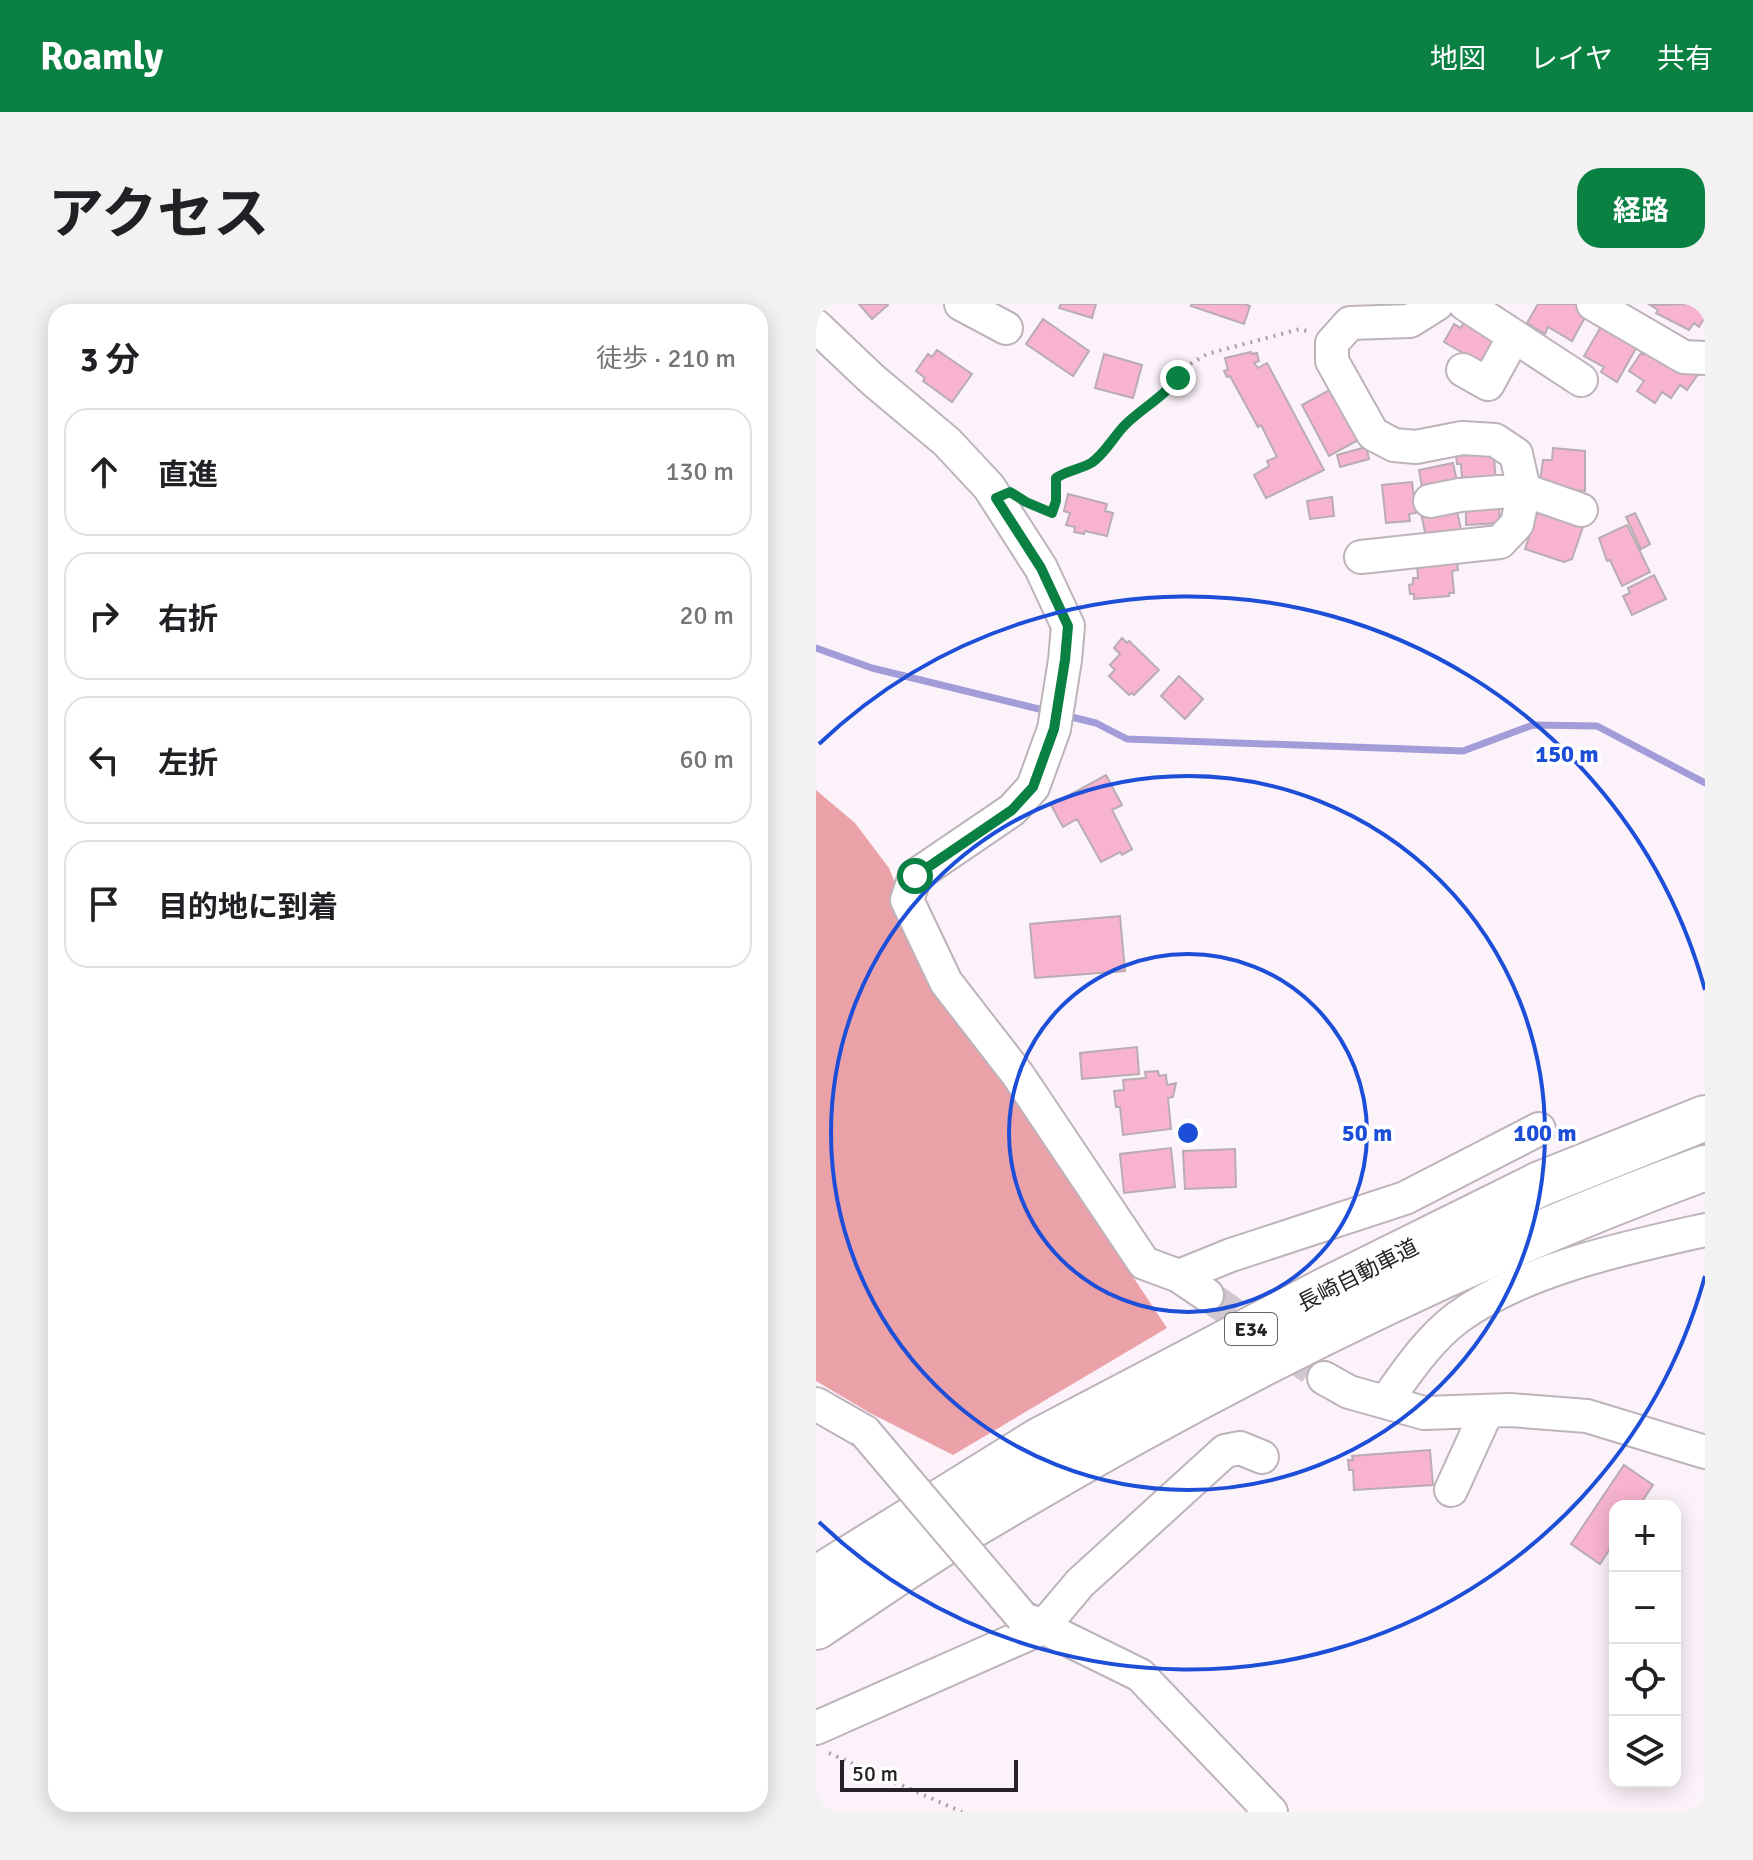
<!DOCTYPE html>
<html lang="ja">
<meta charset="utf-8">
<style>
body{margin:0;font-family:Signika,"Noto Sans JP",sans-serif;background:#f2f2f2;color:#202124}
.controls{position:absolute;right:24px;bottom:24px;display:grid;overflow:hidden;border-radius:16px;box-shadow:0 4px 20px #0003}
.controls button{width:72px;height:72px;display:grid;place-items:center;padding:0;border:0;border-bottom:2px solid #e0e0e0;background:#fff;color:#202124;font:40px sans-serif}
.scale{position:absolute;left:24px;bottom:20px;width:178px;box-sizing:border-box;padding-left:8px;border:4px solid #262225;border-top:0;font-size:22px;line-height:28px;white-space:nowrap;color:#262225;-webkit-text-stroke:6px #fff;paint-order:stroke}
.stop{position:absolute;width:24px;height:24px;margin:-18px;border:6px solid #0b8043;border-radius:50%;background:#fff}
.stop.end{background:#0b8043;border-color:#fff;box-shadow:0 2px 8px #0008}
.list{margin:0;padding:0;list-style:none}
h2{display:flex;justify-content:space-between;align-items:center;height:104px;margin:0;padding:0 32px;font-size:34px}
h2 small{font-size:26px;font-weight:400;color:#757577}
.list li{display:grid;grid-template-columns:52px 1fr auto;gap:24px;align-items:center;box-sizing:border-box;height:128px;margin:0 16px 16px;padding:0 16px;border:2px solid #e0e0e0;border-radius:24px}
.list b{display:block;font-size:30px;white-space:nowrap}
.list em{font-size:26px;font-style:normal;color:#757577}
.icon{flex:none;width:44px;height:44px;fill:none;stroke:currentColor;stroke-width:2;stroke-linecap:round;stroke-linejoin:round}
.map{position:relative;flex:none;width:889px;height:1508px;overflow:hidden;border-radius:24px}
header{display:flex;align-items:center;gap:48px;box-sizing:border-box;height:112px;padding:0 40px;background:#0b8043;color:#fff}
header strong{font-size:38px}
nav{display:flex;gap:44px;margin-inline-start:auto;font-size:28px}
.intro{display:flex;align-items:center;justify-content:space-between;box-sizing:border-box;height:192px;padding:0 48px}
h1{margin:0;font-size:56px}
.button{padding:20px 36px;border-radius:24px;background:#0b8043;color:#fff;font-size:28px;font-weight:700}
main{display:flex;gap:48px;padding:0 48px}
aside{flex:1;background:#fff;border-radius:24px;box-shadow:0 4px 20px #0003}
.map>svg:first-child{display:block}
</style>
<header>
<strong>Roamly</strong>
<nav><a>地図</a><a>レイヤ</a><a>共有</a></nav>
</header>
<div class="intro"><h1>アクセス</h1><a class="button">経路</a></div>
<main>
<aside>
<h2>3 分<small>徒歩 · 210 m</small></h2>
<ul class="list">
<li><svg class="icon" aria-label="ahead" viewBox="0 0 24 24"><path d="M12 20V5M6 11l6-6 6 6"/></svg><div><b>直進</b></div><em>130 m</em></li>
<li><svg class="icon" aria-label="right" viewBox="0 0 24 24"><path d="M7 20v-9h11M14 6l5 5-5 5"/></svg><div><b>右折</b></div><em>20 m</em></li>
<li><svg class="icon" aria-label="left" viewBox="0 0 24 24"><path d="M17 20v-9H6M10 6l-5 5 5 5"/></svg><div><b>左折</b></div><em>60 m</em></li>
<li><svg class="icon" aria-label="arrive" viewBox="0 0 24 24"><path d="M6 21V4h12l-3 4 3 4H6"/></svg><div><b>目的地に到着</b></div></li>
</ul>
</aside>
<div class="map">
<svg width="889" height="1508" viewBox="0 0 889 1508">
<rect width="100%" height="100%" fill="#fcf2fa"/>
<path fill="#eaa2a8" d="M0,486L39,519L73,564L116,670L351,1024L137,1151L54,1109L0,1077Z"/>
<g fill="none" stroke-linecap="round" stroke-linejoin="round">
<path stroke="#a29dd8" stroke-width="7" d="M0,344L56,364L231,407
M247,411L280,419L311,435L647,447L717,421L781,422L889,479"/>
</g>
<path fill="#f7b3cf" stroke="#b9adb1" stroke-width="2" d="M43,0H71L72,1L56,15Z
M245,0H280L276,14L243,4Z
M376,0H428L434,2L428,20L375,2Z
M722,0H758L772,8L756,37L732,23L729,30L711,19Z
M877,0L889,8V13L883,23L878,19L873,26L840,9L842,6L834,1Z
M227,15L273,47L257,72L210,40Z
M649,16L689,43L671,63L628,38L638,20L645,24Z
M787,19L823,39L801,78L785,68L788,63L768,52Z
M832,44L883,69L871,86L864,81L855,94L846,88L839,99L821,87L828,77L813,67L825,49L827,51Z
M121,46L156,70L136,98L107,77L109,74L100,67L112,50L116,53Z
M435,48L436,50L441,49L443,57L438,59L442,64L451,59L508,166L450,194L438,171L453,162L451,157L461,153L445,121L442,123L414,72L411,73L408,67L412,66L409,54Z
M288,50L326,61L317,94L279,84Z
M519,83L546,134L513,152L486,101Z
M550,143L553,155L524,163L521,151Z
M737,144L769,147V187L736,184L724,178L727,156H736Z
M673,150L674,153H678L680,179L650,176L649,173L646,174L645,160H641L640,152Z
M637,159L642,182L607,189L603,166Z
M596,178L600,209L593,210L594,217L570,219L566,181Z
M252,190L291,200L289,207L297,209L291,232L269,227L268,230L258,228L259,223L250,221L254,209L248,207Z
M516,193L518,212L494,215L491,197Z
M683,200L684,219L650,221V201Z
M640,202L645,226L610,233L605,209Z
M721,209L767,223L756,255L748,258L709,245Z
M819,209L834,240L825,245L810,213Z
M811,221L834,268L806,282L794,256L791,257L783,234Z
M641,258L642,266L636,267L638,289H633V292L598,295V290H594L593,281L597,280V274H602L601,261Z
M838,271L850,295L816,311L807,292L814,289L812,284Z
M306,334L311,339L313,337L343,366L318,391L316,389L313,391L293,372L299,366L294,361L304,350L298,344Z
M363,372L387,395L369,415L345,392Z
M290,471L306,501L296,506L316,545L306,551L304,548L285,558L261,515L247,523L235,501Z
M304,612L309,667L219,674L214,620Z
M321,743L323,770L266,775L264,749Z
M342,767L343,772L350,771L351,781L360,779L357,793L352,794L355,825L307,831L304,803H300L298,787L308,786L307,776L330,774L329,768Z
M355,844L359,883L308,889L304,850Z
M419,845L420,883L369,885L367,847Z
M614,1146L617,1181L538,1186L537,1166H533L532,1156H537L536,1152Z
M808,1161L837,1181L823,1202H799V1237L784,1260L755,1240Z"/>
<g fill="none" stroke-linecap="round" stroke-linejoin="round">
<path stroke="#d1c8cf" stroke-width="32" stroke-dasharray="32 16" stroke-linecap="butt" d="M391,991L508,1074"/>
<defs>
<path id="minor" d="M145,0L190,24
M649,0L765,76
M777,0L868,53L889,54
M0,22L57,76L131,138L173,183L225,264L252,322L249,356L238,425L217,483L196,506L99,572L91,596L130,678L202,771L328,959L363,972L391,991
M647,66L672,80L698,32
M614,197L644,191L708,186L765,206
M545,253L684,238L701,220L708,186L700,150L679,136L646,134L600,143L578,141L557,130L516,57V39L534,19L594,17L621,0
M363,972L415,951L589,894L723,825
M508,1074L533,1088L608,1109L694,1106L771,1112L889,1148
M570,1097C591,1068 612,1036 641,1014C708,965 809,944 889,926
M0,1100L49,1128
M635,1186L671,1107
M210,1315L324,1371L455,1508
M0,1424L226,1324L264,1279L409,1147L424,1144L446,1153"/>
<path id="highway" d="M0,1275L224,1136L512,985L724,880L889,814
M0,1323C49,1291 97,1257 147,1227C381,1086 633,958 889,864"/>
</defs>
<use href="#minor" stroke="#bdb3bb" stroke-width="36"/>
<use href="#highway" stroke="#bdb3bb" stroke-width="48"/>
<path stroke="#a69fa5" stroke-width="4" stroke-dasharray="2 6" stroke-linecap="butt" d="M221,204L236,209L240,197V174L249,167L265,164L279,156L311,119L355,84L369,63L391,50L484,25L491,27
M13,1449L146,1508"/>
<use href="#minor" stroke="#fff" stroke-width="32"/>
<use href="#highway" stroke="#fff" stroke-width="44"/>
<defs>
<path id="minor-bridge" d="M49,1128L206,1313"/>
</defs>
<use href="#minor-bridge" stroke="#bdb3bb" stroke-width="36" stroke-linecap="butt"/>
<use href="#minor-bridge" stroke="#fff" stroke-width="32"/>
</g>
<g fill="none" stroke-linecap="round" stroke-linejoin="round">
<path stroke="#0b8043" stroke-width="10" d="M99,572L196,506L217,483L238,425L249,356L252,322L225,264L180,194L194,188L210,198L236,209L240,197V174C251,166 263,166 275,159C288,151 298,132 309,121C326,104 348,93 362,74"/>
</g>
<g fill="none" stroke="#1d4ed8" stroke-width="4">
<circle cx="372" cy="829" r="179"/>
<circle cx="372" cy="829" r="357"/>
<path d="M889 972A536 536 0 0 1 3 1218M3 440A536 536 0 0 1 889 686"/>
</g>
<g text-anchor="middle" dominant-baseline="central" stroke-width="7" stroke-linejoin="round" paint-order="stroke">
<rect fill="#fff" stroke="#676466" stroke-width="2" x="409" y="1009" width="52" height="32" rx="6"/>
<g font-size="20" font-weight="bold" fill="#262225">
<text x="435" y="1025">E34</text>
</g>
<g font-size="22" fill="#262225" stroke="#fff">
<text transform="translate(542 971) rotate(-27)">長崎自動車道</text>
</g>
</g>
<circle cx="372" cy="829" r="12" fill="#1d4ed8" stroke="#fff" stroke-width="4"/>
<g font-size="24" text-anchor="middle" font-weight="bold" fill="#1d4ed8" stroke="#fff" stroke-width="7" stroke-linejoin="round" paint-order="stroke">
<text x="751" y="458">150 m</text>
<text x="551" y="837">50 m</text>
<text x="729" y="837">100 m</text>
</g>
</svg>
<div class="controls">
<button>+</button>
<button>−</button>
<button><svg class="icon" aria-label="locate" viewBox="0 0 24 24"><circle cx="12" cy="12" r="6"/><path d="M12 2v4M12 18v4M2 12h4M18 12h4"/></svg></button>
<button><svg class="icon" aria-label="layers" viewBox="0 0 24 24"><path d="M12 4l9 5-9 5-9-5zM3 14l9 5 9-5"/></svg></button>
</div>
<div class="scale">50 m</div>
<div class="stop" style="left:99px;top:572px"></div>
<div class="stop end" style="left:362px;top:74px"></div>
</div>
</main>
